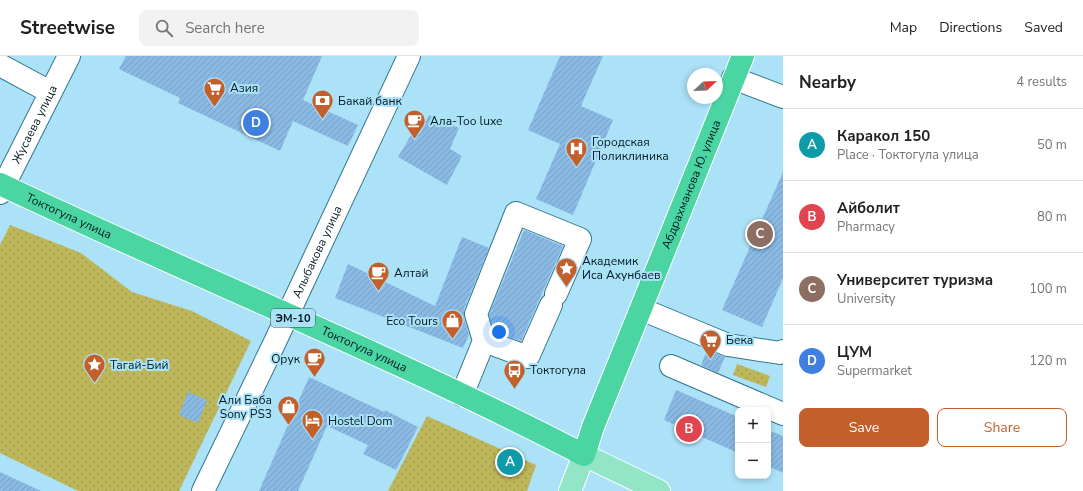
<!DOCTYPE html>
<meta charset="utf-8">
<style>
body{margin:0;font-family:"Nunito Sans",sans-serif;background:#f2f2f2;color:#202124}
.controls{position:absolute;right:12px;bottom:12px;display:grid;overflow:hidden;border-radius:8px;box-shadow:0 2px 6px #0003}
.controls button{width:36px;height:36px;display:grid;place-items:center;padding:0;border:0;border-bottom:1px solid #e0e0e0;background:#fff;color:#202124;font:20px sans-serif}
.compass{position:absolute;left:687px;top:12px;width:36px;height:36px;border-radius:50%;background:#fff;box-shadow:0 2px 6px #0003;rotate:67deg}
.you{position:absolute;left:499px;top:276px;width:14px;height:14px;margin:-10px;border:3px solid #fff;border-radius:50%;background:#1a73e8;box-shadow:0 0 0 6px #1a73e833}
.badge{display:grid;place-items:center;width:26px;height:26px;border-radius:50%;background:#c35f2b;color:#fff;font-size:13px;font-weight:700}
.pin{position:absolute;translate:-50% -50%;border:2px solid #fff;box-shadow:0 1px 4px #0006}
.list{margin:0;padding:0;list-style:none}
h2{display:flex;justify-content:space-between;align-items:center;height:52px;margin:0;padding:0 16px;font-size:17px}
h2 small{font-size:13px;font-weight:400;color:#757577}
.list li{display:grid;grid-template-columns:26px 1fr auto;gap:12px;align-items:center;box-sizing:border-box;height:72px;padding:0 16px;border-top:1px solid #e0e0e0}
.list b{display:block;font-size:15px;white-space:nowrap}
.list p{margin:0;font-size:13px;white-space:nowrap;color:#757577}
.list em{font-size:13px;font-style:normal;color:#757577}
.actions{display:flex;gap:8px;padding:12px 16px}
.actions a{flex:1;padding:9px 0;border:1px solid #c35f2b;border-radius:8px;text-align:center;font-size:14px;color:#c35f2b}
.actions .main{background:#c35f2b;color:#fff}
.icon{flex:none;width:22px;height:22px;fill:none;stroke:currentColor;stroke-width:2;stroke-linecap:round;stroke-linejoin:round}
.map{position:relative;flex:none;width:783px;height:435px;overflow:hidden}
header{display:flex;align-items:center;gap:24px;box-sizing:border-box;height:56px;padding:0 20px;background:#fff;border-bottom:1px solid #e0e0e0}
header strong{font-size:19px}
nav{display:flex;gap:22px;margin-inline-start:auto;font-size:14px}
.search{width:280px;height:36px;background:#f2f2f2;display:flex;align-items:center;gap:10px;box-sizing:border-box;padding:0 14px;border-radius:8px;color:#757577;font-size:15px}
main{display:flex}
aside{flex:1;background:#fff}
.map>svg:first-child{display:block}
</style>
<header>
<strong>Streetwise</strong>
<div class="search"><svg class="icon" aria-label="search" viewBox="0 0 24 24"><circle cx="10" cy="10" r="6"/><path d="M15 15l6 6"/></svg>Search here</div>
<nav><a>Map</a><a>Directions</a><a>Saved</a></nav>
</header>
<main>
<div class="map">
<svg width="783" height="435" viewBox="0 0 783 435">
<defs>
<pattern id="park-dots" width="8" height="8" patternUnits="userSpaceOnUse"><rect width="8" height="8" fill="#bdb65b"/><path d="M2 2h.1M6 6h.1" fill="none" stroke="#a19c4f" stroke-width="1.8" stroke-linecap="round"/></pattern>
<pattern id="building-hatch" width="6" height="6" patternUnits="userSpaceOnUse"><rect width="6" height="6" fill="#8abae4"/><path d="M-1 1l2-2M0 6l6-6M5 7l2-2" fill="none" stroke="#759fc3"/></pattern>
</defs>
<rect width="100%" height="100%" fill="#ace2f8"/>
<path fill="url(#park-dots)" d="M10,169L81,197L132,236L192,255L251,285L179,435H78L0,397V189Z
M737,308L770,320L766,331L733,319Z
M427,360L536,409L527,435H388Z"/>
<path fill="url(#building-hatch)" d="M126,0H322L303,44L358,69L348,90L293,65L280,95L178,47L180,42L119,13Z
M560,0H603L581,50L613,64L573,159L536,143L560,88L528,74Z
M429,59L459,72L450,93L462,100L447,129L398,101L414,74L420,78Z
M783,116V222L762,271L722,254Z
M524,174L563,190L521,285L494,275L489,259Z
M462,181L489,192L464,253V262L469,279L463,292L335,242L348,208L435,250Z
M707,294L725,301L718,317L701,309Z
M309,321L384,356L385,354L418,371L396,414L363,398L368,389L327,370L298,435H259Z
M676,334L738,361V397L664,364Z
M188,336L207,344L198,367L179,359Z
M768,374L783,380V417L768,410Z
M0,416L41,435H0Z"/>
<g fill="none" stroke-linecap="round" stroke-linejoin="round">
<defs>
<g id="minor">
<path d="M0,9L50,36"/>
<path d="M733,22L783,41"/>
<path id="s1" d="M0,137L69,0"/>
<path d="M641,253L728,289L780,297L783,295"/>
<path d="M484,285L528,301L551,249"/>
<path d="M671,310L783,358"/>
<path d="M462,339L484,285L476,258L516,157L580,183L556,238"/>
<path id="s2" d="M203,435L274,288L409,0"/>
</g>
<path id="major" d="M570,435L584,399L659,435"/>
<g id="highway">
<path id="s3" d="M0,128C194,220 393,300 584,399L593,371L743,0"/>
</g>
</defs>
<use href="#minor" stroke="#31768f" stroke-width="24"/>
<use href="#major" stroke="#fff" stroke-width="24"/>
<use href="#highway" stroke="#fff" stroke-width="24"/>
<use href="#minor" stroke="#fff" stroke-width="22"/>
<use href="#major" stroke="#92e6c7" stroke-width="22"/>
<use href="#highway" stroke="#4ad5a2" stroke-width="22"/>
</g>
<defs>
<symbol id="supermarket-pin" viewBox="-11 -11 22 30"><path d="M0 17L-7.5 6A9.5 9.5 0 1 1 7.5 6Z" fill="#c35f2b" stroke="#ace2f8"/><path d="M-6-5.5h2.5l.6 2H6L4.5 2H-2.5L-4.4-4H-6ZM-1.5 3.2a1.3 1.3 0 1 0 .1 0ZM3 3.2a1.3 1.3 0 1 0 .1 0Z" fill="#fff"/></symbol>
<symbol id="bank-pin" viewBox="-11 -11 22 30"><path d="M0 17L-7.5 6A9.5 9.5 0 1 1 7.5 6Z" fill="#c35f2b" stroke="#ace2f8"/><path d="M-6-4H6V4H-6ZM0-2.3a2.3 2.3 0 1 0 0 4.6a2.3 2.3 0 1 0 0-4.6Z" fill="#fff"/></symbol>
<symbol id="cafe-pin" viewBox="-11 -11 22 30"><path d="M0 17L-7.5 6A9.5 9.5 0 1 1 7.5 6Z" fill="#c35f2b" stroke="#ace2f8"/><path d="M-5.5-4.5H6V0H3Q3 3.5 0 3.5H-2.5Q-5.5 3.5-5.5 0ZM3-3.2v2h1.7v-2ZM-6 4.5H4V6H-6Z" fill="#fff"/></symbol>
<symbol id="hospital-pin" viewBox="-11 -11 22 30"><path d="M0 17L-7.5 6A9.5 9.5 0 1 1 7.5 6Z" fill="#c35f2b" stroke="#ace2f8"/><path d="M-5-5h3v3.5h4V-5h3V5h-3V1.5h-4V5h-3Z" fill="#fff"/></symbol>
<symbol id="sight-pin" viewBox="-11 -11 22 30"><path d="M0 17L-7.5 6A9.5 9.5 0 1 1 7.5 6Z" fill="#c35f2b" stroke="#ace2f8"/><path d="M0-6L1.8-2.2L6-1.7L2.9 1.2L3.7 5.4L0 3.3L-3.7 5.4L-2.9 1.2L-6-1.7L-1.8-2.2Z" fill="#fff"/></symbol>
<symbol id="shop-pin" viewBox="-11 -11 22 30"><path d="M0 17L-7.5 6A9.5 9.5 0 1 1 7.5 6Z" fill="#c35f2b" stroke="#ace2f8"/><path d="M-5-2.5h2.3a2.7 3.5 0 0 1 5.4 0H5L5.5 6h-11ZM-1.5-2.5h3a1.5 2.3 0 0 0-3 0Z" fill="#fff"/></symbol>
<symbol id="bus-pin" viewBox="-11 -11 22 30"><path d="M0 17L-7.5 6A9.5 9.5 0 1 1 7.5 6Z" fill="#c35f2b" stroke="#ace2f8"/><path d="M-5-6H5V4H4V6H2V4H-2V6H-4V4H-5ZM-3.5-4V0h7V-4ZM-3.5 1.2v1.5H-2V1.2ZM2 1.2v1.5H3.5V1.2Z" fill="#fff"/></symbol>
<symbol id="hotel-pin" viewBox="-11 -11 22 30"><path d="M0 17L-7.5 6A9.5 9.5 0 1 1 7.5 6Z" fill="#c35f2b" stroke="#ace2f8"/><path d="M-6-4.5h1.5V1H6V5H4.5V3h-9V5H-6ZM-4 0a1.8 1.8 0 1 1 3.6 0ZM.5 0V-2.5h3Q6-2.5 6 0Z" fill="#fff"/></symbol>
</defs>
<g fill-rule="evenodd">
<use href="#supermarket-pin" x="202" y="20" width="25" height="34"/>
<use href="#bank-pin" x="310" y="32" width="25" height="34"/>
<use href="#cafe-pin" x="402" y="52" width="25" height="34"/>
<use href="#hospital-pin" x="564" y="80" width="25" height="34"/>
<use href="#sight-pin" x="554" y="200" width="25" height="34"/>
<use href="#cafe-pin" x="366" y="204" width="25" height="34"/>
<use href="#shop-pin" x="440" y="252" width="25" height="34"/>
<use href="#supermarket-pin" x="698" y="272" width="25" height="34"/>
<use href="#cafe-pin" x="302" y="290" width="25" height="34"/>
<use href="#sight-pin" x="82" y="296" width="25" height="34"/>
<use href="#bus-pin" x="502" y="302" width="25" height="34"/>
<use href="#shop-pin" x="276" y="338" width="25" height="34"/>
<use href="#hotel-pin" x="300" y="352" width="25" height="34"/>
</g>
<g text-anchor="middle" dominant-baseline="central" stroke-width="4" stroke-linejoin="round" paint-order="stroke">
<rect fill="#ace2f8" stroke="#345562" stroke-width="1" x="271" y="253" width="44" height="18" rx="3"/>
<g font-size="11" font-weight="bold" fill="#001922">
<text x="293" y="262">ЭМ-10</text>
</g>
<g font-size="12" fill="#001922" stroke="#ace2f8" text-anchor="start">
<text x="230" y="32">Азия</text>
<text x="338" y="45">Бакай банк</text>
<text x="430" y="65">Ала-Тоо luxe</text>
<text x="592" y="86">Городская<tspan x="592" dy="14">Поликлиника</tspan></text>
<text x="582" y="205">Академик<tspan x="582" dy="14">Иса Ахунбаев</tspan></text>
<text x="394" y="217">Алтай</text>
<text x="438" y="265" text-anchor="end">Eco Tours</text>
<text x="726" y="284">Бека</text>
<text x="300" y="303" text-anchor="end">Орук</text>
<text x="110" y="309">Тагай-Бий</text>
<text x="530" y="314">Токтогула</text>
<text x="272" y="344" text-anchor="end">Али Баба<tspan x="272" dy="14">Sony PS3</tspan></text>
<text x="328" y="365">Hostel Dom</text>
</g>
<g font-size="12" fill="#001922" stroke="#ace2f8">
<text stroke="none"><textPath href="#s1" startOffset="77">Жусаева улица</textPath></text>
<text stroke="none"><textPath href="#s3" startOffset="935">Абдрахманова Ю. улица</textPath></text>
<text stroke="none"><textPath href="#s3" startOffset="76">Токтогула улица</textPath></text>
<text stroke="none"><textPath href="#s2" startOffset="265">Алыбакова улица</textPath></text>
<text stroke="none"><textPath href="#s3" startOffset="400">Токтогула улица</textPath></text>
</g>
</g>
</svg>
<div class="controls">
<button>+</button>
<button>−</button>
</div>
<svg class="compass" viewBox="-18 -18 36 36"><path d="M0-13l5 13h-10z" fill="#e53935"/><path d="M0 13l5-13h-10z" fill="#757577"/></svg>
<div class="you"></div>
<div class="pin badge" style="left:510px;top:406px;background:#0f9aa8">A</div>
<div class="pin badge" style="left:689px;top:373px;background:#e0444e">B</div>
<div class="pin badge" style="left:760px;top:178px;background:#8d6e63">C</div>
<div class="pin badge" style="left:256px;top:67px;background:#3f7fe0">D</div>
</div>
<aside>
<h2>Nearby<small>4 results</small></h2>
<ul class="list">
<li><span class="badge" style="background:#0f9aa8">A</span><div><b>Каракол 150</b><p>Place · Токтогула улица</p></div><em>50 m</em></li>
<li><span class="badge" style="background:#e0444e">B</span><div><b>Айболит</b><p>Pharmacy</p></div><em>80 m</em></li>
<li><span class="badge" style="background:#8d6e63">C</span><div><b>Университет туризма</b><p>University</p></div><em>100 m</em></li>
<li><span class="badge" style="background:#3f7fe0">D</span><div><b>ЦУМ</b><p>Supermarket</p></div><em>120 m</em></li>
</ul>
<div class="actions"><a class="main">Save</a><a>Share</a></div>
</aside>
</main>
